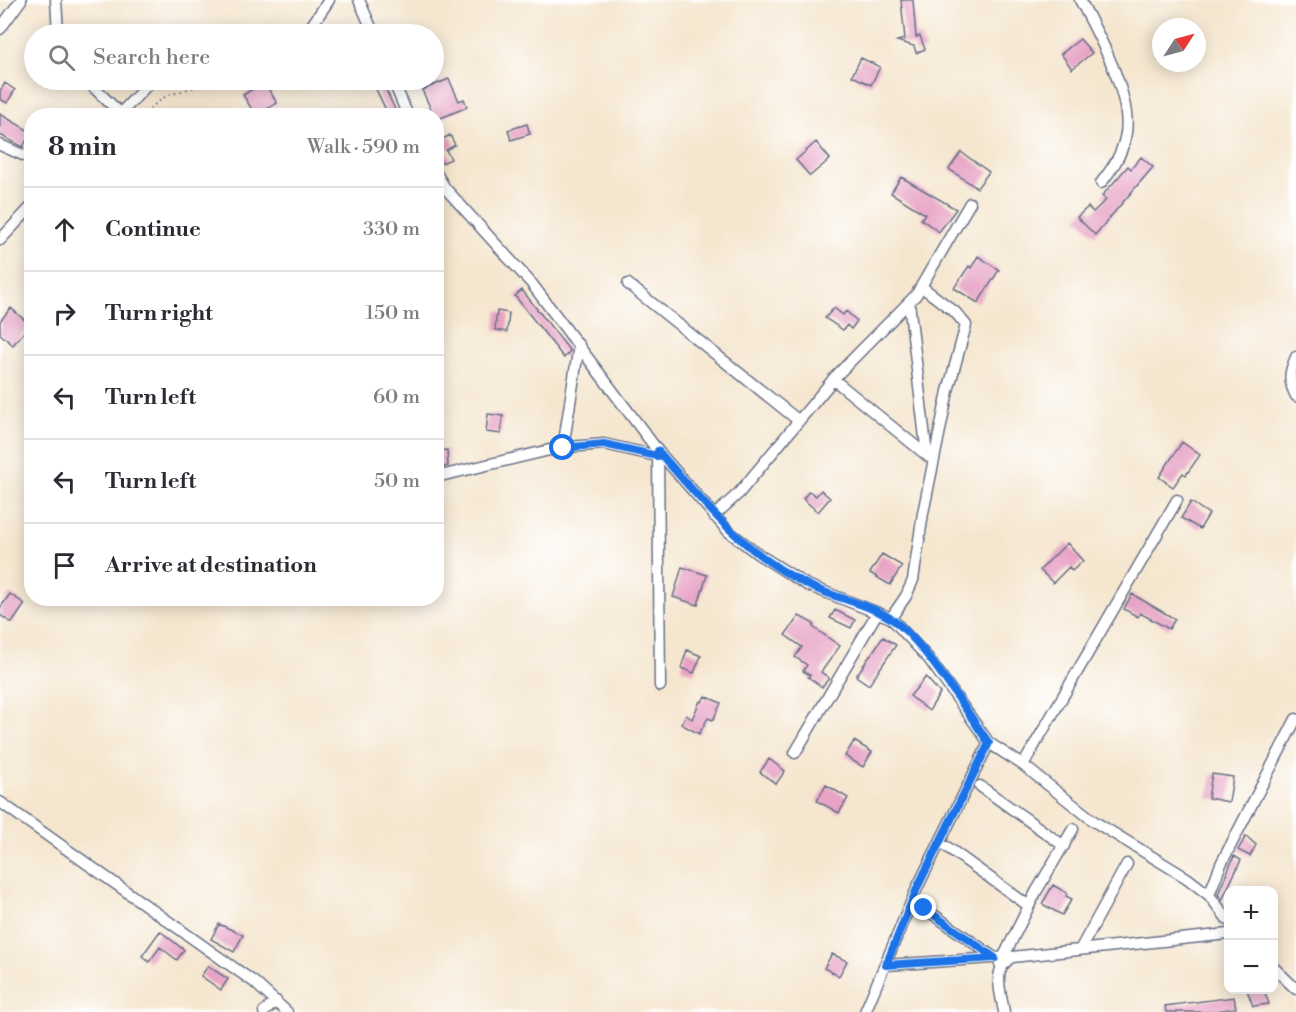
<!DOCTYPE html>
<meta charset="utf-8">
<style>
body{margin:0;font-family:"Libre Bodoni",serif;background:#f7f7f7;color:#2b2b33}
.controls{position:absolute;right:18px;bottom:18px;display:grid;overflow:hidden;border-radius:12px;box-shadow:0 3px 15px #0003}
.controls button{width:54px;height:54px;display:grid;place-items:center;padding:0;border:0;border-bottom:2px solid #e1e1e2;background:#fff;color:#2b2b33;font:30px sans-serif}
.compass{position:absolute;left:1152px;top:18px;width:54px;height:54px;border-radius:50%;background:#fff;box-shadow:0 3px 15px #0003;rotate:54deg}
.stop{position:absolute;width:18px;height:18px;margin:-14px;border:4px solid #1a73e8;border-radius:50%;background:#fff}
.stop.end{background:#1a73e8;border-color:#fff;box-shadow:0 2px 6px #0008}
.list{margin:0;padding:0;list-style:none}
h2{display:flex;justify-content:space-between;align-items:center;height:78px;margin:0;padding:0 24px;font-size:26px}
h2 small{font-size:20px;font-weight:400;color:#7c7c81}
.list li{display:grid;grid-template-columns:39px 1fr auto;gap:18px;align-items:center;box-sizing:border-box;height:84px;padding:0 24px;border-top:2px solid #e1e1e2}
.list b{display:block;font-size:22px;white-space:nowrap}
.list em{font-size:20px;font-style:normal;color:#7c7c81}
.icon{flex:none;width:33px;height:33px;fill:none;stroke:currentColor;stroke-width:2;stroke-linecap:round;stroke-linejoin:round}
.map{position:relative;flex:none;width:1296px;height:1012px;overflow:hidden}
.search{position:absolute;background:#fff;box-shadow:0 3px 15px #0003;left:24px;top:24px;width:420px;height:66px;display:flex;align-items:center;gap:15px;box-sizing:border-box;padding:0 21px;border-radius:33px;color:#7c7c81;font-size:22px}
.panel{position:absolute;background:#fff;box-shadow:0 3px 15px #0003;left:24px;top:108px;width:420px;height:498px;border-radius:24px}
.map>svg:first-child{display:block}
</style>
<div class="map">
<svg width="1296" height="1012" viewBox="0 0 1296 1012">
<rect width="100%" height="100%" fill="#fff"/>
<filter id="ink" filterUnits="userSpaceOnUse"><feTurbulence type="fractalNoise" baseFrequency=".0167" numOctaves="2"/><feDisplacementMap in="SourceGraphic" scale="12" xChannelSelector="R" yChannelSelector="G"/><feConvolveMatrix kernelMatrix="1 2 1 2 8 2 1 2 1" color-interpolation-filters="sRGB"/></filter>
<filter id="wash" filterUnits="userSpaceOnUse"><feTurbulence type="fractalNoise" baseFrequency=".008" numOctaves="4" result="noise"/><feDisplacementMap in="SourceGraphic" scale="24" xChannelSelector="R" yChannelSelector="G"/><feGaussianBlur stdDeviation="1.35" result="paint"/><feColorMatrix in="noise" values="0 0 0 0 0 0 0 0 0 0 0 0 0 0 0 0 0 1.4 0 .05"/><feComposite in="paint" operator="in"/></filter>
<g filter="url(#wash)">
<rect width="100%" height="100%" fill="#f5e6cf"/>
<g id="blocks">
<path fill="#e7a2c5" d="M901,0H913L916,37L920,36L925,49L916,53L914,46L897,41L905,39Z
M1080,39L1092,53L1072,69L1061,54Z
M861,58L880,67L871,85L852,76Z
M449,79L459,101L464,99L467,107L436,120L422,90Z
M382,81L398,116H380L385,108L374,85Z
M264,82L277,103L256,116L243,95Z
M5,83L15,90L7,103L0,99V91Z
M0,114L31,132L23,147L0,135Z
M527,124L530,134L511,140L508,130Z
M436,131L441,140L450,135L455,145L446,150L451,159L442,163L436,155Z
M816,142L830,159L810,176L796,160Z
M961,152L989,172L977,188L949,169Z
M1141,157L1153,167L1095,235L1077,217L1088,207L1093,212L1106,200L1102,196L1128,166L1131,169Z
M901,177L956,209L939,232L921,219L925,214L891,193Z
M978,256L999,270L978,303L954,288L969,266L971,268Z
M522,290L570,351L564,358L515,296Z
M11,308L30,325L13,345L0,334V321Z
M834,308L843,315L846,311L857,321L851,329L847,325L843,330L825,318Z
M497,311L509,313L507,332L495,330Z
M488,414L503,416L501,434L486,432Z
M1182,442L1200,455L1186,475L1183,473L1173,487L1159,477Z
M447,450L448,466L436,469V451Z
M821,490L830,498L818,512L803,499L809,491L816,496Z
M1191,502L1209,514L1200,529L1181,518Z
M1067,543L1083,561L1072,571L1069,567L1053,583L1040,570Z
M882,554L902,566L890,585L870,573Z
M682,567L707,575L698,605L673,597Z
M10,594L25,604L12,623L0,615V608Z
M1132,594L1175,619L1169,629L1140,613L1138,617L1124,609Z
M835,610L855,620L851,628L830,618Z
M799,616L814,624L813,627L840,646L821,672L829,678L822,687L808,677L810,675L803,671L807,665L795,657L802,647L785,635Z
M883,637L896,645L869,685L856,676Z
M687,650L701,656L694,673L681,668Z
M926,677L940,693L929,711L910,696Z
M705,696L721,703L713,720L708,718L699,734L681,724L686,715L692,719L700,701L702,702Z
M854,741L872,752L863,767L845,756Z
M769,759L785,771L776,784L760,772Z
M1212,774L1233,777L1229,802L1208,798Z
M826,785L848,798L839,813L817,801Z
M1246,836L1256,845L1250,856L1238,850Z
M1234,856L1241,860L1222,900L1218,894Z
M1053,885L1067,893L1066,896L1072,899L1062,915L1042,904Z
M219,924L243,935L234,952L211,939Z
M160,931L184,950L177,960L160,947L149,962L142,956Z
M832,954L847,961L839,976L824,968Z
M208,966L228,979L221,990L201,976Z
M1247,990H1264L1269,1004L1253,1006Z
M1234,997L1236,1008L1210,1012H1166L1165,1006Z"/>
</g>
</g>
<g filter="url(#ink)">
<use href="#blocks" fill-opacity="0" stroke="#676f86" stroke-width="1.5"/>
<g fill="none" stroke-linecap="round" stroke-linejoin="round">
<defs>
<path id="minor" d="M56,0L58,34
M359,0L374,34
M1080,0C1098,34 1135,100 1125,138C1121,156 1112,169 1101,183
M0,29L21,0
M306,34L329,0
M86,80L120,113
M393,80L408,116
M118,116L152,80
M0,145L32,159
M436,173L445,188L532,284L658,451L728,531L758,554L807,585L891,618L929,659L989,743
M0,240L32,206
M628,284L799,421
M909,302L927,455
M1296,357C1289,373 1288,381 1296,396
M833,379L929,457
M563,448L579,345
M658,451L660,686
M436,477L558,448L604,444L657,456
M714,516L739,493L836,376L916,295L970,203
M891,618L906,596L913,580L923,513L948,391L966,325L955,312L922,287
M795,753L877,613
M1023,765L1177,500
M980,786L1064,846
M0,802L254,982L287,1012
M947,847L1029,906
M1209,895L1221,864L1296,719
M924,908L995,958
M1081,948L1127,864
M1000,964L1036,892L1073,829
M886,965L1008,957
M1274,968L1296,989
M264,1012L276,1001
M865,1012L918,886L989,743L1023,765L1095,822L1187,878L1209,895L1228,920
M1004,1012C1001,992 991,969 1012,957L1228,934"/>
</defs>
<use href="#minor" stroke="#676f86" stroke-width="13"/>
<path stroke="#676f86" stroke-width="2" stroke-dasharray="1.5 4.5" stroke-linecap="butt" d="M140,116L166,96L216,80"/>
<use href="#minor" stroke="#fff" stroke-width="10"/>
</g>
</g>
<g fill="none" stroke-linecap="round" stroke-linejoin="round" filter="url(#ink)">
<path stroke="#1a73e8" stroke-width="8" d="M563,448L604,444L657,456L658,451C705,504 741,551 806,584C832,598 865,602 890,618C922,638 966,711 989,743L918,886L886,965L995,958L924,908"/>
</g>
</svg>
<div class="controls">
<button>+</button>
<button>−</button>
</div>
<svg class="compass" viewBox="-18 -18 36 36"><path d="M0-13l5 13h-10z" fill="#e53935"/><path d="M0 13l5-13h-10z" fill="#7c7c81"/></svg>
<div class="stop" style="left:563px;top:448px"></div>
<div class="stop end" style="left:924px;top:908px"></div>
<div class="search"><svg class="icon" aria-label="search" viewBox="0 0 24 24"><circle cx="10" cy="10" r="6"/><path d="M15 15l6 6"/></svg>Search here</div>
<section class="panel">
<h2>8 min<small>Walk · 590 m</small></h2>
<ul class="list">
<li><svg class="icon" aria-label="ahead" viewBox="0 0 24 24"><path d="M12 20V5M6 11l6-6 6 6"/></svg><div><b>Continue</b></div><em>330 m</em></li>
<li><svg class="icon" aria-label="right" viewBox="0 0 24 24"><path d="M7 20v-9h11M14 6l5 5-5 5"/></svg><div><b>Turn right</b></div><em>150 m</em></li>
<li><svg class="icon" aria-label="left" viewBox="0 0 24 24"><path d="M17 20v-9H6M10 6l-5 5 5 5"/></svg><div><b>Turn left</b></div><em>60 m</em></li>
<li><svg class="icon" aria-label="left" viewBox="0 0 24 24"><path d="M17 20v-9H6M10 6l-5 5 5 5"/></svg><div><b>Turn left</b></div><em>50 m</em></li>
<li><svg class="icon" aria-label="arrive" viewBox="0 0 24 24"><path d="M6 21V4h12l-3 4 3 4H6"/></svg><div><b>Arrive at destination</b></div></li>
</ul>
</section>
</div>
